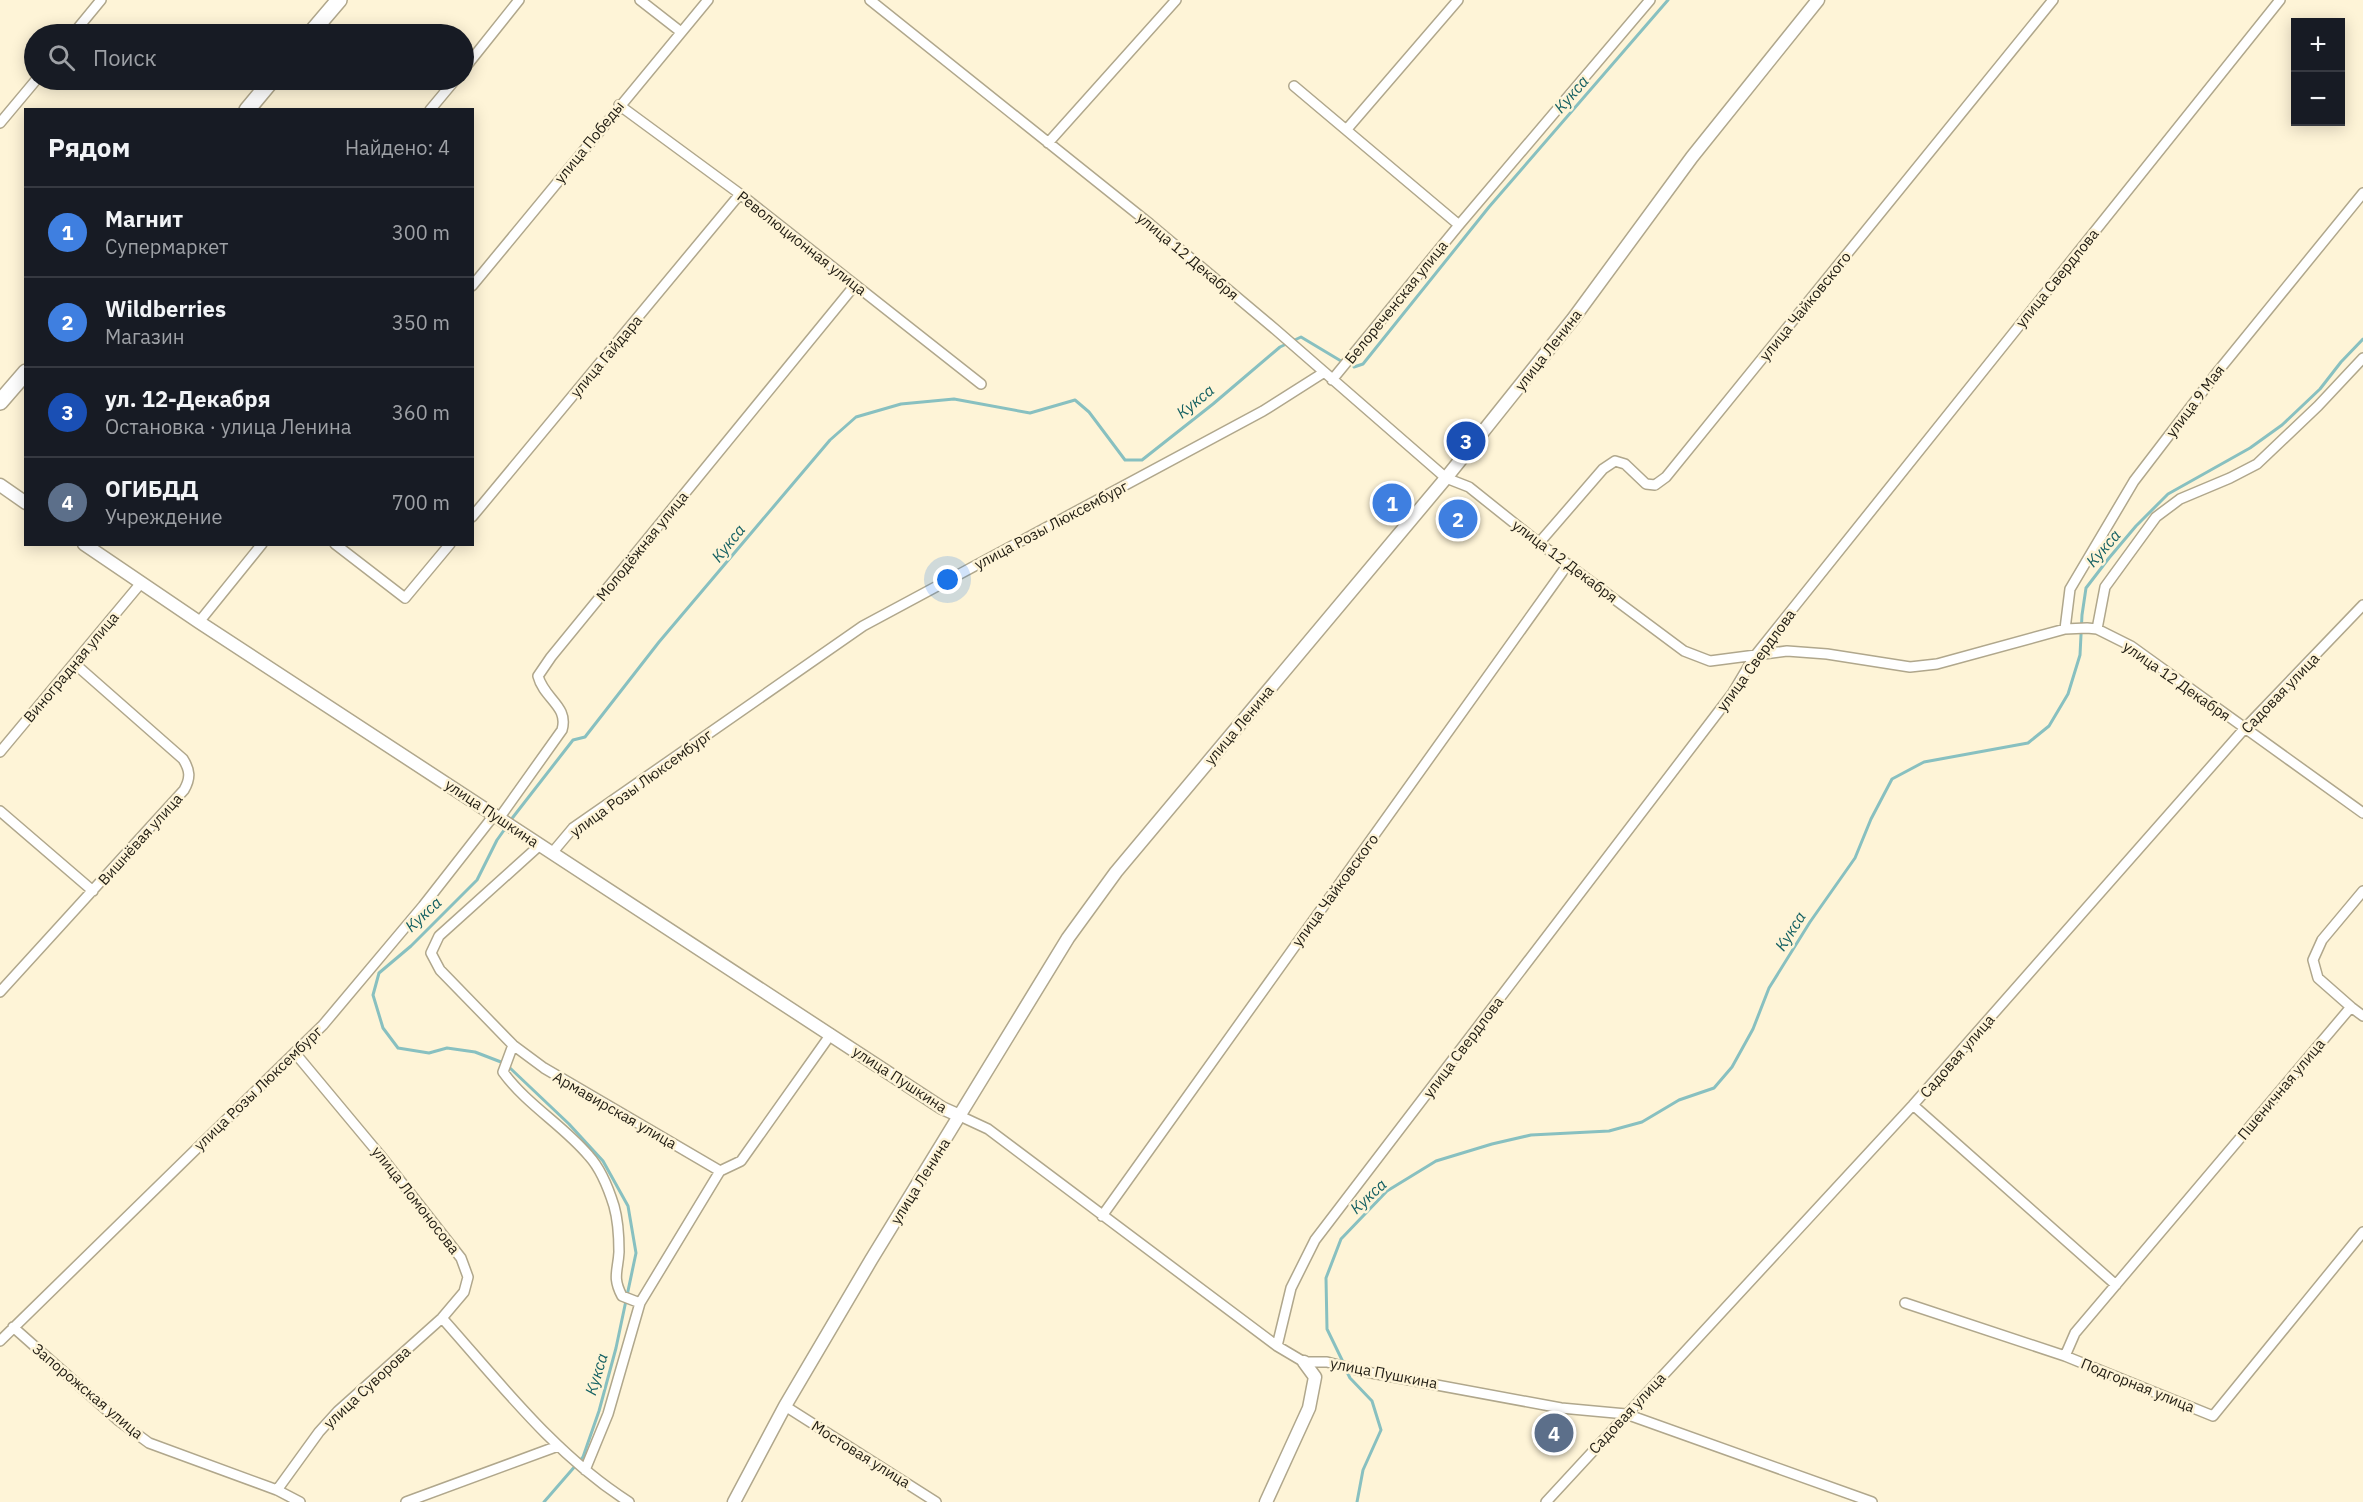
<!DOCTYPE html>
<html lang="ru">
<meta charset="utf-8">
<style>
body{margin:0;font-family:"IBM Plex Sans",sans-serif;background:#20242c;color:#f1f3f6}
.controls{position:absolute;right:18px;top:18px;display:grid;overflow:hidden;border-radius:0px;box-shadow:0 3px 15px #0003}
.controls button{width:54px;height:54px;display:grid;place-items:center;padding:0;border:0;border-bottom:2px solid #363941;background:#171b24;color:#f1f3f6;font:30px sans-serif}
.you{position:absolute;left:948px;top:580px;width:21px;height:21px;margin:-15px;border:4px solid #fff;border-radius:50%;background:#1a73e8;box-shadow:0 0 0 9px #1a73e833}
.badge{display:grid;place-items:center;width:39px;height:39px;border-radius:50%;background:#2f77ab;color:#fff;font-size:20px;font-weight:700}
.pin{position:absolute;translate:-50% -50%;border:3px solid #fff;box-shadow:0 2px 6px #0006}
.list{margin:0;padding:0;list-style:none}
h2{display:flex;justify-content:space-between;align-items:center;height:78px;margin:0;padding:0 24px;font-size:26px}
h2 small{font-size:20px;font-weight:400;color:#9ea1a6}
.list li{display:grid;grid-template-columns:39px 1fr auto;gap:18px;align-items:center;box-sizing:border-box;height:90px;padding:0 24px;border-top:2px solid #363941}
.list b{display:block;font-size:22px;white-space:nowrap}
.list p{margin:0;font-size:20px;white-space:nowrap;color:#9ea1a6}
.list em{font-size:20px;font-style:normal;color:#9ea1a6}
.icon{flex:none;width:33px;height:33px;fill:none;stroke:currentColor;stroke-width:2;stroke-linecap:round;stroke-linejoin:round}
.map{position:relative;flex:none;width:2363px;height:1502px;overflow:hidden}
.search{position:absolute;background:#171b24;box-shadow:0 3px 15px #0003;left:24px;top:24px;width:450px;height:66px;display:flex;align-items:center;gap:15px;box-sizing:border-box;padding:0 21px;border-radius:33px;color:#9ea1a6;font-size:22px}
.panel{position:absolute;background:#171b24;box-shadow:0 3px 15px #0003;left:24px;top:108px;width:450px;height:438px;border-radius:0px}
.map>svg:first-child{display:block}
</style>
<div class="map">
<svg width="2363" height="1502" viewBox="0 0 2363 1502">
<rect width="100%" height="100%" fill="#fef4d7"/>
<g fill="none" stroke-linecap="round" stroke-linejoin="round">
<path stroke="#88c0c0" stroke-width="3" d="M1354,367L1363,364L1489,207L1668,0
M510,821L573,740L585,737L659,642L780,499L830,440L856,417L901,404L954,399L1030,413L1075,400L1089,412L1125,460H1142L1213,404L1280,347L1301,337L1341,361
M501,1062L475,1052L447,1048L429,1053L398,1048L383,1028L373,995L379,973L411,946L477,880L497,840L507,826
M510,1068L569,1124L603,1161L628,1206L636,1253L616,1348L599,1411L583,1457L544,1502
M1343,1362L1327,1329L1326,1278L1341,1239L1387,1191L1436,1161L1492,1144L1531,1135L1609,1131L1642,1122L1679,1100L1714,1088L1732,1067L1753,1029L1769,988L1810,922L1855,858L1871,819L1892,779L1924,762L2028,743L2049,726L2068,694L2080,655L2082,615L2086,588L2109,558L2136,526L2168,494L2250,448L2282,425L2320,389L2341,362L2363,339
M1345,1368L1350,1378L1372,1401L1381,1430L1363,1470L1357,1502"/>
<defs>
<path id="minor" d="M640,0L681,32
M870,0L1150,224L1276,330L1446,478L1469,487L1539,543L1684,651L1710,661L1787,651L1827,654L1910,667L1937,664L2065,629L2087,628L2097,629L2131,646L2363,813
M73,34L101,0
M464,69L519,0
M1294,86L1459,225
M619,105L740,194L981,384
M430,110L455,80
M0,123L36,80
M1347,129L1458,0
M1048,143L1176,0
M472,286L708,0
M1332,380L1459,225L1650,0
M472,517L740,194
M1539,543L1603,469L1615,461L1625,464L1646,484L1655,485L1666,477L2053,0
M335,544L405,598L450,544
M199,622L262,544
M2065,629L2070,589L2134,481L2219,370L2363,193
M2097,629L2105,587L2156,517L2180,499L2230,478L2257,464L2318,406L2363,358
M0,752L141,583
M0,811L93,891
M500,817L562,730C569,706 544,699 538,676L551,657L855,285
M540,845L439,936L431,953L440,970L513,1045L544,1068L720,1171
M552,853L573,828L863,626L1263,411L1323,373
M0,992L184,790C191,778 190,770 183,759L75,664
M2351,1007L2363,1016
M513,1045L503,1072C527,1105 563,1125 589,1156C600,1168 609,1190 614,1206C618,1220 619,1237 619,1252C618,1271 612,1277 622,1296L640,1303
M1913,1105L2116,1285
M960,1116L988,1129L1277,1346L1304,1362H1327L1361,1371L1561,1408L1626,1414L1872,1502
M1102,1216L1568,564
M1905,1303L2065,1356L2213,1416L2363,1232
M442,1318C500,1383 555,1455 629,1502
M13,1327L119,1421L149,1443L277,1490L300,1502
M0,1341L323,1025L423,906L495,814
M1277,1346L1291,1288L1315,1240L1732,694L1754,657L2280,0
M2065,1356L2075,1333L2351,1007L2318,978L2313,960L2322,940L2363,891
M785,1406L936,1502
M585,1470L608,1414L640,1303L720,1171L741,1161L831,1034
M277,1490L319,1432L338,1411L442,1318L464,1292L468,1277L461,1258L380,1155L295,1053
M406,1502L558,1446
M1546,1502L1913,1105L2245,728L2363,605"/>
<path id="tertiary" d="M0,485L26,503
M84,544L199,622L942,1108L960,1116
M734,1502L785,1406L871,1260L1068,938L1116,872L1446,478L1573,319L1692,157L1818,0
M1266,1502L1309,1408L1315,1377L1304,1362"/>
<path id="primary" d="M310,34L339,0
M247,110L272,80
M0,402L26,372"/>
</defs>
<use href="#minor" stroke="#b0a78c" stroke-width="12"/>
<use href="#tertiary" stroke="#b0a78c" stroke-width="15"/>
<use href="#primary" stroke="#b0a78c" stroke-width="18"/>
<use href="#minor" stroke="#fff" stroke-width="9"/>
<use href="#tertiary" stroke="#fff" stroke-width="12"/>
<use href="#primary" stroke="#fff" stroke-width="15"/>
</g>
<g text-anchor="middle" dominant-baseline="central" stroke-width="5" stroke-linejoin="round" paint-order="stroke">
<g font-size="15" fill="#211d13" stroke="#fef4d7">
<text transform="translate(589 142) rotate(-51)">улица Победы</text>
<text transform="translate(802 243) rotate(38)">Революционная улица</text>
<text transform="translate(1188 256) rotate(40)">улица 12 Декабря</text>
<text transform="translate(2057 278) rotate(-51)">улица Свердлова</text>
<text transform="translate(1396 302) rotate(-51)">Белореченская улица</text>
<text transform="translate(1805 306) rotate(-51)">улица Чайковского</text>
<text transform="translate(1548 350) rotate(-52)">улица Ленина</text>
<text transform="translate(606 356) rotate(-50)">улица Гайдара</text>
<text transform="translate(2195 401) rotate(-53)">улица 9 Мая</text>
<text transform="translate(1051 525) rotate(-28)">улица Розы Люксембург</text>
<text transform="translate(642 546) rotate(-51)">Молодёжная улица</text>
<text transform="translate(1565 561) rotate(37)">улица 12 Декабря</text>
<text transform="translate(1756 660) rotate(-54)">улица Свердлова</text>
<text transform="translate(71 667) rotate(-50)">Виноградная улица</text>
<text transform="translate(2177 681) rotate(35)">улица 12 Декабря</text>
<text transform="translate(2280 693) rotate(-46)">Садовая улица</text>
<text transform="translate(1239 725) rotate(-50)">улица Ленина</text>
<text transform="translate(641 783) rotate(-36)">улица Розы Люксембург</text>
<text transform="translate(492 813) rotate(34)">улица Пушкина</text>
<text transform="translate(140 839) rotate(-48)">Вишнёвая улица</text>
<text transform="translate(1335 890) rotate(-54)">улица Чайковского</text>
<text transform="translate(1463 1047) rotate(-53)">улица Свердлова</text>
<text transform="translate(1957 1056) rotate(-49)">Садовая улица</text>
<text transform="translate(900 1079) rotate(33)">улица Пушкина</text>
<text transform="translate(258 1088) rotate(-44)">улица Розы Люксембург</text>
<text transform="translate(2281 1089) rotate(-50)">Пшеничная улица</text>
<text transform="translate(615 1110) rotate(30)">Армавирская улица</text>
<text transform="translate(920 1181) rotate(-58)">улица Ленина</text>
<text transform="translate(416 1200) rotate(52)">улица Ломоносова</text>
<text transform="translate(1384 1373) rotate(11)">улица Пушкина</text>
<text transform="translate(2138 1385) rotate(22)">Подгорная улица</text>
<text transform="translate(367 1387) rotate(-43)">улица Суворова</text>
<text transform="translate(88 1391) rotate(40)">Запорожская улица</text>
<text transform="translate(1627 1413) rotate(-47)">Садовая улица</text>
<text transform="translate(861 1454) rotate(32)">Мостовая улица</text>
</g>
<g font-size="16" font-style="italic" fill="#146062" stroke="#fef4d7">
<text transform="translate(1571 94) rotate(-49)">Кукса</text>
<text transform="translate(1195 401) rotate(-39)">Кукса</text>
<text transform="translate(728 543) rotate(-51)">Кукса</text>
<text transform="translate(2103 548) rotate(-49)">Кукса</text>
<text transform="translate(423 914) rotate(-43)">Кукса</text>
<text transform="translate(1790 931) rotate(-58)">Кукса</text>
<text transform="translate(1368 1196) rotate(-43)">Кукса</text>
<text transform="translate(596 1374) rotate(-73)">Кукса</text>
</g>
</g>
</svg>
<div class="controls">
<button>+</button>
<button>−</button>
</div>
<div class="you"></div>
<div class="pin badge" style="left:1392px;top:503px;background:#3f7fe0">1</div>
<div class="pin badge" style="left:1458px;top:519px;background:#3f7fe0">2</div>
<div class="pin badge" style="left:1466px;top:441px;background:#1a4fb4">3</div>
<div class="pin badge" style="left:1554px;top:1433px;background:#5c6f8a">4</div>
<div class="search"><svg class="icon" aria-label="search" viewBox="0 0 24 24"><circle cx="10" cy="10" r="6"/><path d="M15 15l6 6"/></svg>Поиск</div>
<section class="panel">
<h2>Рядом<small>Найдено: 4</small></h2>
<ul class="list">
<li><span class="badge" style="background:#3f7fe0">1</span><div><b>Магнит</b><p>Супермаркет</p></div><em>300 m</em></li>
<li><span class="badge" style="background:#3f7fe0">2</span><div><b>Wildberries</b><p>Магазин</p></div><em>350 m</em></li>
<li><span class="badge" style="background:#1a4fb4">3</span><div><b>ул. 12-Декабря</b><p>Остановка · улица Ленина</p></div><em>360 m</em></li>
<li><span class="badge" style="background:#5c6f8a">4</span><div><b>ОГИБДД</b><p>Учреждение</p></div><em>700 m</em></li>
</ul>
</section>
</div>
